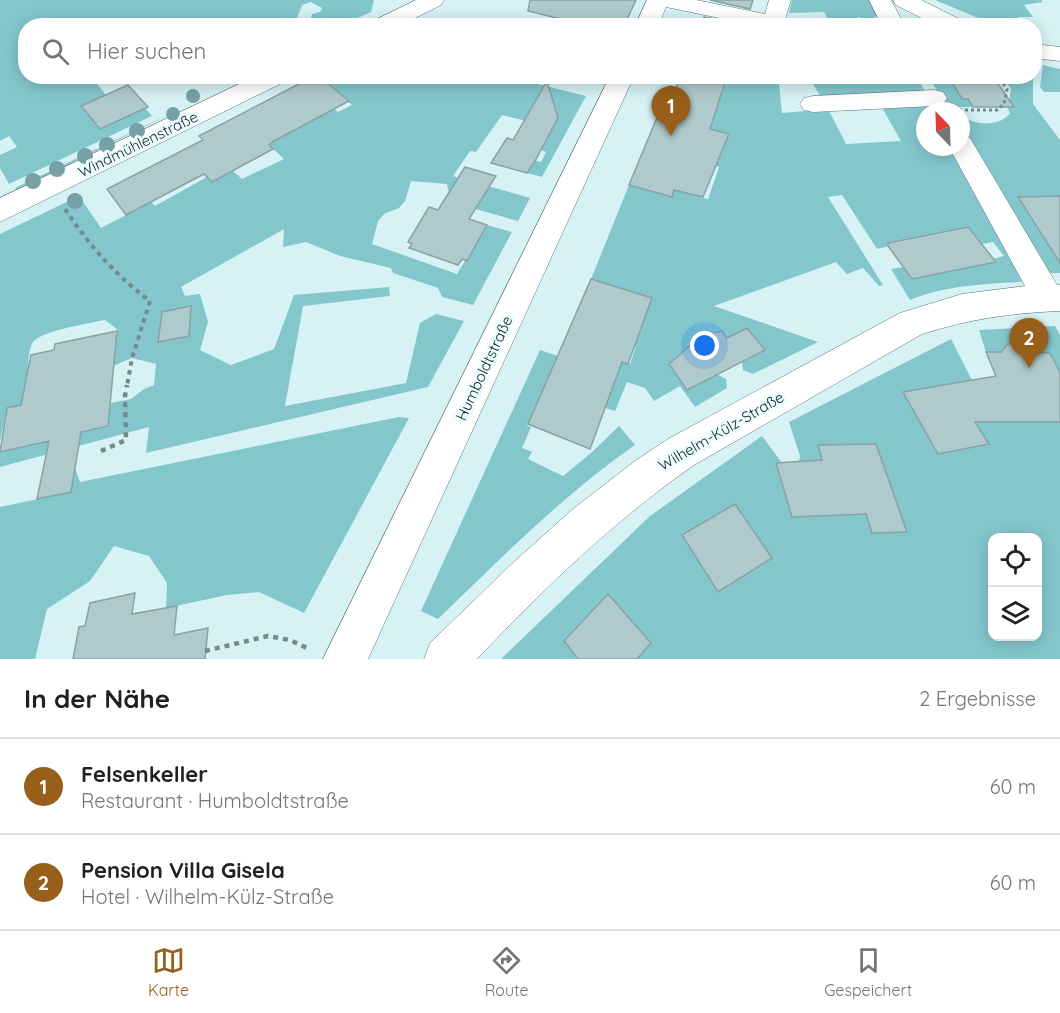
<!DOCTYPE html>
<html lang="de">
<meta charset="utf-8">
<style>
body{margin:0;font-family:Quicksand,sans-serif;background:#f2f2f2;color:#202124}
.controls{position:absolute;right:18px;bottom:18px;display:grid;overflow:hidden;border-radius:12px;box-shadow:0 3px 15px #0003}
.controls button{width:54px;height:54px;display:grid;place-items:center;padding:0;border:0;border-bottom:2px solid #e0e0e0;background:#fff;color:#202124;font:30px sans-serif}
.compass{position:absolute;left:916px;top:102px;width:54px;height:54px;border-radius:50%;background:#fff;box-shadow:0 3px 15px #0003;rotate:337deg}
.you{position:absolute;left:705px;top:346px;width:21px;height:21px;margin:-15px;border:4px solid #fff;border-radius:50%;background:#1a73e8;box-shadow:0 0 0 9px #1a73e833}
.badge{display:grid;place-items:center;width:39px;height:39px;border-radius:50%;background:#975f19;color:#fff;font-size:20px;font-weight:700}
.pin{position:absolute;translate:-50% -50px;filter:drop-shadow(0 2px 3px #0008)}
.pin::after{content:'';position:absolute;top:32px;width:21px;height:18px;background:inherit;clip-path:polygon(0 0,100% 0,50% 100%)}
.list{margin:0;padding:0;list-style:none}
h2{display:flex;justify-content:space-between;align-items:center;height:78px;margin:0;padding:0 24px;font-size:26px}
h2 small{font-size:20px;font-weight:400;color:#757577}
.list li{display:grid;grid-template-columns:39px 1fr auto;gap:18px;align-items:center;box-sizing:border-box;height:96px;padding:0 24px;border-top:2px solid #e0e0e0}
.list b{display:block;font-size:22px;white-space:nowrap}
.list p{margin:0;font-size:20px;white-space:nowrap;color:#757577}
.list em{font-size:20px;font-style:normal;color:#757577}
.icon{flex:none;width:33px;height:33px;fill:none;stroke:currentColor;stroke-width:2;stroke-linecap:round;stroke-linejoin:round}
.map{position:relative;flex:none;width:1060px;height:659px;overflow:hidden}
.search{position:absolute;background:#fff;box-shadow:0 3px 15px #0003;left:18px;right:18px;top:18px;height:66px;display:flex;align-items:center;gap:15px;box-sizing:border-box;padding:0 21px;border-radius:24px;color:#757577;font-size:22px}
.sheet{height:270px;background:#fff}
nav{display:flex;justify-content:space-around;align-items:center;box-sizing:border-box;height:84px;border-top:2px solid #e0e0e0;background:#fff;font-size:16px;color:#757577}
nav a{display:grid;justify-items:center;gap:3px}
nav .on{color:#975f19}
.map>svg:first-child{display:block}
</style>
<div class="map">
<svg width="1060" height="659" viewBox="0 0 1060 659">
<rect width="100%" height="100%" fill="#d6f2f5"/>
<path fill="#83c7cd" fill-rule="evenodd" d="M0,0H374L371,12L342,25H309L312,14L320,12L322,8L311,2L302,5L297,18L286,19L284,24L295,25H257L249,19L233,26H26V76L113,77L97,84L106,95L82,106L100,129L145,108L152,116L9,184L0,168V155L17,147L9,136L0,141Z
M792,0H873L881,13L867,22L859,17L848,22L852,26L831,25L824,12L789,13Z
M935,0H1041L1043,2L1024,5L1033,17H1018L1024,25H995Z
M1043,65L1060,69V92H1044L1040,87Z
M319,77H528L530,82L586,96L542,177L527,173L533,160L541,162L546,152L541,150L538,124L502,115L476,152L470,151L453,176L530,198L518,221L451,202L447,184L411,181L405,201L399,208L384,214L378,221L372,244L457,274L487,225L512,232L473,305L442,297L438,288L393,273L391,268L340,256L306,242L283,247L284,229L181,287L185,296L200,294L208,322L200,350L231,365L274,349L294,295L389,287L390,296L303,306L285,406L406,383L420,323L436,314L464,321L428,387L146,453L149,427L0,467V452L34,445L35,438L108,426L111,403L131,399L144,389L154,385L156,364L132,358L108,368L111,345L117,335L118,330L105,320C90,323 41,331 33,342C26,353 27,390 29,403L7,408L0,441V234L79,196L101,228L151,202L155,206L207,177L212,182L233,171L242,179L284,159L269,145L274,141L256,124L273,115L260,104L281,93L311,121L334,109L338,112L352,105ZM190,306L189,336L158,342L162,312Z
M727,77H917L926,93L820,96L813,84H779L782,113L828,109L846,144L901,141L881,106H932L935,111H925V147H955L1032,281C991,284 948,284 910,300L891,269L903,267L912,279L995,262L993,259L1004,256L993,242L982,244L968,227L889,243L890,246L877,249L842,195L828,197L883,285L879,286L863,268L847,274L836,262L714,306L818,342L753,374L743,370L742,361L765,349L747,328L727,338L722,331L701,336L686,349L691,356L671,367L687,390L717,374L726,379L727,388L695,407L680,386L654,401L645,388L627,382L615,411L605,408L610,393L551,372L527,426L531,427L522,448L532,452L528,459L563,476L591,453L619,426L635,445C563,495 501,558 438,619L421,611L540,350L558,356L564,342L630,364L636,346L629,343L652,298L591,279L629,185L671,197L674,190L708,199L719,167L699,161Z
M929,77H948L962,99H968L973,107H946Z
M1002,77H1033V104L1060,140V273H1042L961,133V117C977,124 996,128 1010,114L1008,109L1011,89Z
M178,110L17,190L15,188Z
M1055,326L1060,335V659H501L650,516L762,436L782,463L799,462L800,456L789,422L951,339L993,422H1017L986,352L979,330ZM992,538H1038V636H992Z
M399,417L409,418L304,613L259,592L227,595L166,608L167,583L149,556L114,546L90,581L47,609L35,659H0V507L71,492L75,468L80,482Z"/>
<path fill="#afcacc" stroke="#88a2a5" stroke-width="1.5" d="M530,0H636L624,26H589L528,11Z
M710,0H753L750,9Z
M704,17L744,25L700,26Z
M314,76H319L349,101L274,141L269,145L273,149L212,182L204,174L126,215L107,189L203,140L199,136Z
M680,76H727L710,129L729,134L703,197L674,190L672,197L629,185L670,86L676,88Z
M948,76H993L1014,107H973L968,99H962Z
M547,81L558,118L535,161L527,173L491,163L507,138L513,140Z
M128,85L148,107L100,129L81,106Z
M465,167L496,176L469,219L487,225L467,261L462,259L458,265L409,248L412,244L408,242L429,207L438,210Z
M1060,196V263L1018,197Z
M968,227L996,262L912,279L888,246V243Z
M591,279L652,298L628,364L622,362L590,449L528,424Z
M191,306L189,336L158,342L162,312Z
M747,328L765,350L687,390L669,364L701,336L722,331L727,338Z
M117,331L108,426L81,432L71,492L37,499L49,441L0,452L7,408L21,405L31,355L54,350L55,344Z
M1021,343L1033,352L1050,353L1060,372V422H975L989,444L938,454L903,392L996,376L986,352H1002L1007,344Z
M876,444L907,532L872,533L866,514L792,517L776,463L822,460L818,445Z
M735,504L772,558L718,592L682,535Z
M135,593L132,614L177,606L174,635L208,628L205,659H73L79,627L85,626L90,603Z
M608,594L651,643L637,659H578L564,641Z"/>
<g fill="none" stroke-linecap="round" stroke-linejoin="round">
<defs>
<path id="minor" d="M416,0H444L441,5L399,26H370L373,21Z
M647,0H696L765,14L769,0H791L783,26H758L666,7L658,26H635Z
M869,0H891L905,26H882Z
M893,0H921L963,21L966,26H937L896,5Z
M1034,44L1060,47V61L1034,58Z
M256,76H289L286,81L0,222V198Z
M610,76H634L368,659H323Z
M934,90L943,92L947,98L943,104L934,106L813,112L804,110L800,104L804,98L813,96Z
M961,136L970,138L1057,285H1060V311C1011,313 969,319 922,334L694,465C614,521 544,588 477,659H424L430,643L515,561L573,509L635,461L668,439L900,313L962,294L1025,286L949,147H961Z"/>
</defs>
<use href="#minor" stroke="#5c7578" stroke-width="1"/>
<path stroke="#76898b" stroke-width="3" stroke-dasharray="3 3" stroke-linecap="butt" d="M959,110H997L1004,104L1007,89L998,76"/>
<path stroke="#76898b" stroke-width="4" stroke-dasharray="4.5 4.5" stroke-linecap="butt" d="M65,209C89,245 115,275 150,301L132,358L127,386"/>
<path stroke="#76898b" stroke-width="4.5" stroke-dasharray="5 5" stroke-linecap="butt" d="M101,451L126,440L125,396L127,385
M205,651L268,636L290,640L309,649"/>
<use href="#minor" fill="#fff" fill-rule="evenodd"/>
</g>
<g fill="#77a1a6">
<circle cx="193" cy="96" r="7"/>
<circle cx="173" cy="114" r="7"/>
<circle cx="137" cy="131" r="8"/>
<circle cx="107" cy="145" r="8"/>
<circle cx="85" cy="156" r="8"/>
<circle cx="57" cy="169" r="8"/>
<circle cx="33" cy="181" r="8"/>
<circle cx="75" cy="201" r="8"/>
</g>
<g text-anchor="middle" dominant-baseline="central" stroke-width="6" stroke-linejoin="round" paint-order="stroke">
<g font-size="15" fill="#141f20" stroke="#ecfdff">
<text transform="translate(138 144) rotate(-26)">Windmühlenstraße</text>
<text transform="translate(484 368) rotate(-65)">Humboldtstraße</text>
<text transform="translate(721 431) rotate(-30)">Wilhelm-Külz-Straße</text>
</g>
</g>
</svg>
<div class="controls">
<button><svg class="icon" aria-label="locate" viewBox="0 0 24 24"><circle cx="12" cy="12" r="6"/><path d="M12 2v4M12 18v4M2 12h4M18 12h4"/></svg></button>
<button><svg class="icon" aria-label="layers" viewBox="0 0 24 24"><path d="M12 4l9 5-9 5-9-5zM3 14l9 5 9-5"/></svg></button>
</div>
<svg class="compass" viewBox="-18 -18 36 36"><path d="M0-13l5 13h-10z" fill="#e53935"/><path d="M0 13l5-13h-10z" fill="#757577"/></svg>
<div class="you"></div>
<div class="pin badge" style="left:671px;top:136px">1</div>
<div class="pin badge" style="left:1029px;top:368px">2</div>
<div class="search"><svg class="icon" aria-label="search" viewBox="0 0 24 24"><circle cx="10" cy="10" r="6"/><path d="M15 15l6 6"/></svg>Hier suchen</div>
</div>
<section class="sheet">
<h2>In der Nähe<small>2 Ergebnisse</small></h2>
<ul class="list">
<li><span class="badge">1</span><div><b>Felsenkeller</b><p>Restaurant · Humboldtstraße</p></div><em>60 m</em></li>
<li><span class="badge">2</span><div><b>Pension Villa Gisela</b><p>Hotel · Wilhelm-Külz-Straße</p></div><em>60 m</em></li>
</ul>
</section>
<nav>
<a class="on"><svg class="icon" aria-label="map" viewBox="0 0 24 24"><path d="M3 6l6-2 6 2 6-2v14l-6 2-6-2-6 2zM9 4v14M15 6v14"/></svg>Karte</a>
<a><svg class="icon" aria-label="directions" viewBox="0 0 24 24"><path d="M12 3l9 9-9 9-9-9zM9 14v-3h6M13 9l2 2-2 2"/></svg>Route</a>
<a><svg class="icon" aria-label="saved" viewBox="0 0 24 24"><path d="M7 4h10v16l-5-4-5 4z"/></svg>Gespeichert</a>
</nav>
